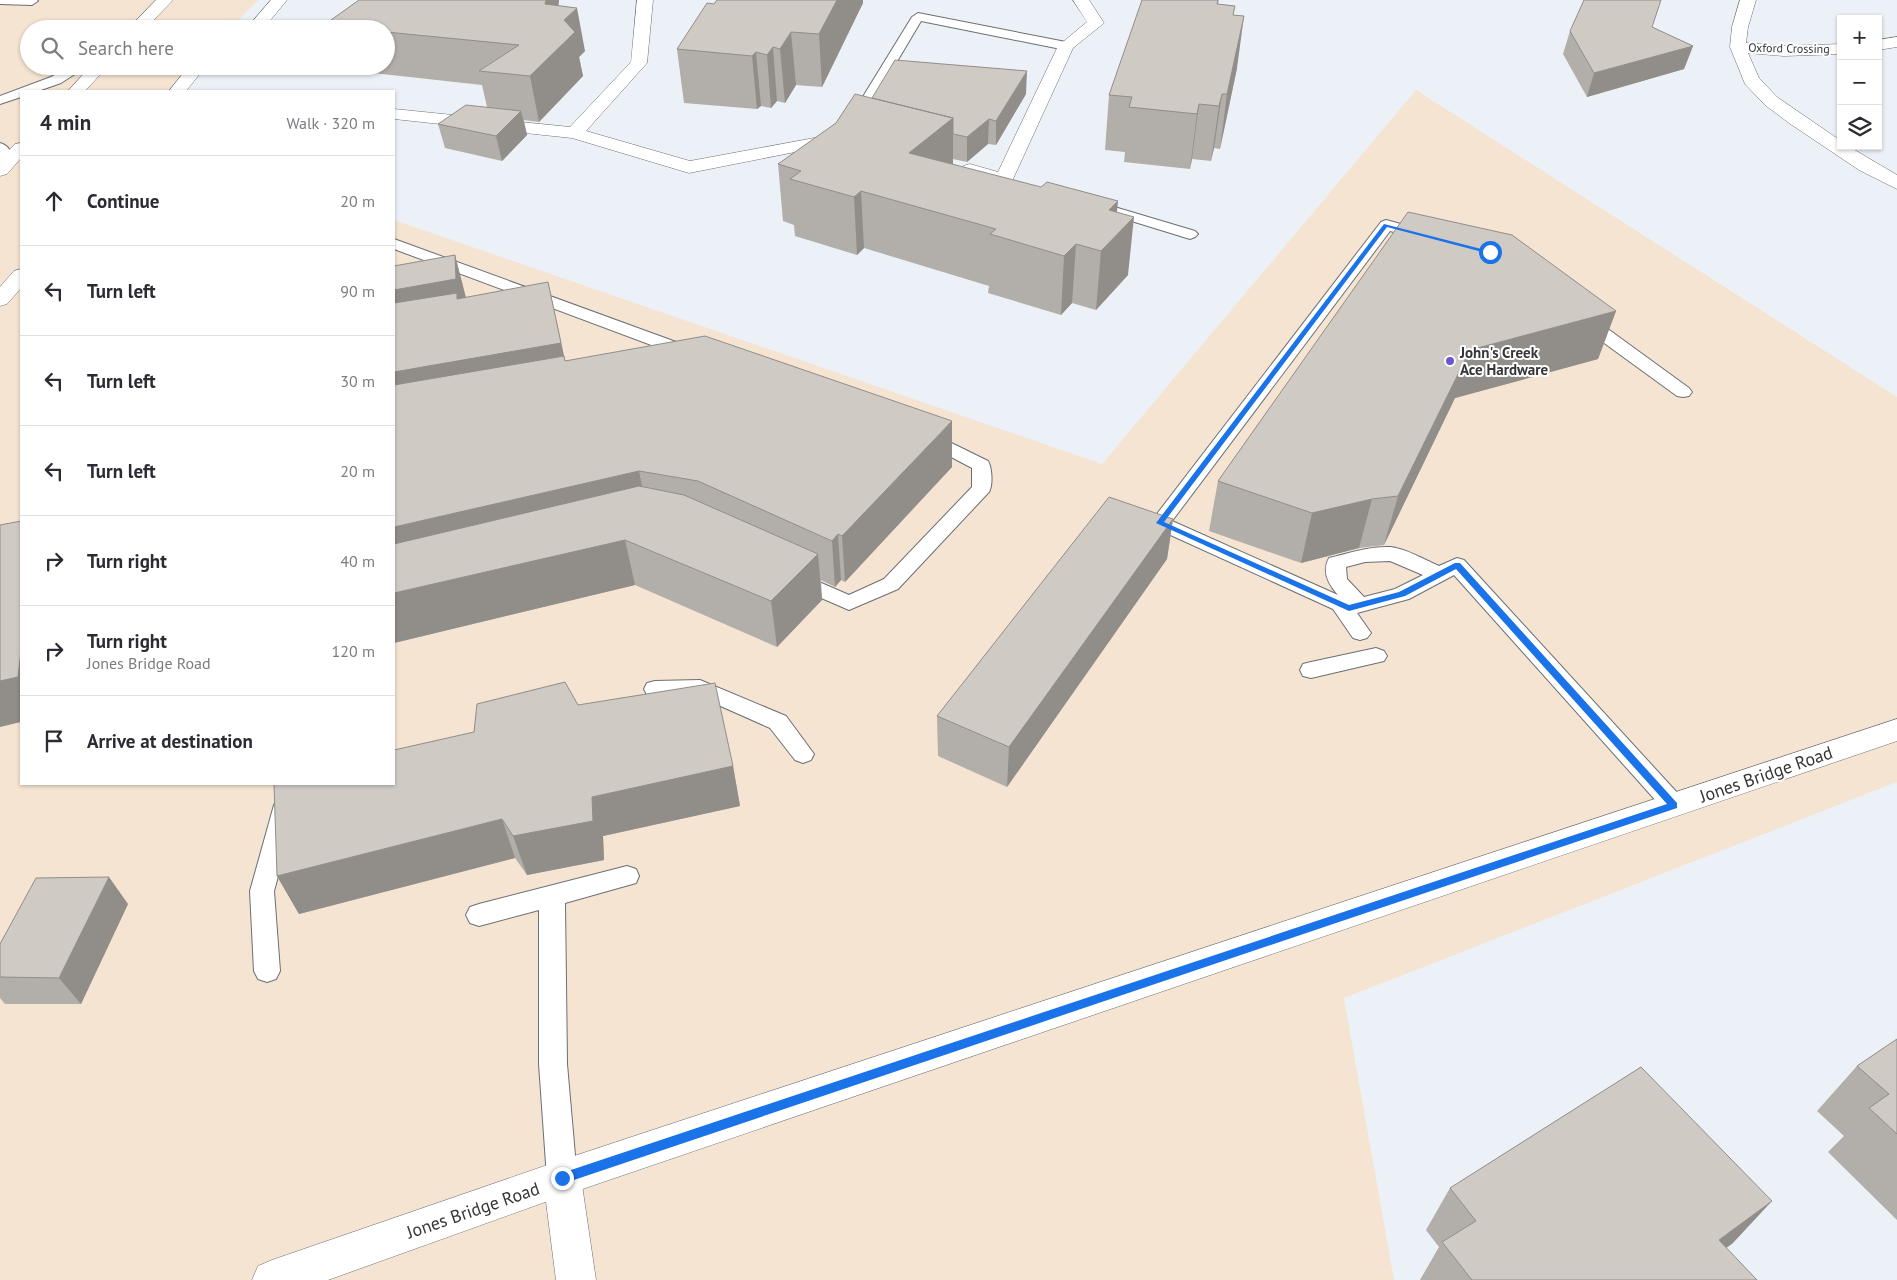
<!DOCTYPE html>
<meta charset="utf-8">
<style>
body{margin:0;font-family:"PT Sans",sans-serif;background:#f2f2f3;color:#2b2b33}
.controls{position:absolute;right:15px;top:15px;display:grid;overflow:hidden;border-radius:0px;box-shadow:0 1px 4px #0004}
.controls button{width:45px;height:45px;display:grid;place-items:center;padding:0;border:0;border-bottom:1px solid #e1e1e2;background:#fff;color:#2b2b33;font:25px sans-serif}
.stop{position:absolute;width:15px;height:15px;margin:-11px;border:4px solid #1a73e8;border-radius:50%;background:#fff}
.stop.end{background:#1a73e8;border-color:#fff;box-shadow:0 1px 5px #0008}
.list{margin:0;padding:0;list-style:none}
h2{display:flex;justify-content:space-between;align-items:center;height:65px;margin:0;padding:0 20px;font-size:21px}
h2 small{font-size:16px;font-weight:400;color:#7c7c81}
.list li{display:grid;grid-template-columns:32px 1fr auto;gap:15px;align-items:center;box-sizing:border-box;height:90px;padding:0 20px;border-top:1px solid #e1e1e2}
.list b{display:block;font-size:19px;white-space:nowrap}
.list p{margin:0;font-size:16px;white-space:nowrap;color:#7c7c81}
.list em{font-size:16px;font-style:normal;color:#7c7c81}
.icon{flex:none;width:28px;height:28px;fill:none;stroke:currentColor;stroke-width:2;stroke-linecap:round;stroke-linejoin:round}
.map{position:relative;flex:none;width:1897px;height:1280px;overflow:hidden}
.search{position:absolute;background:#fff;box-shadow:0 1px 4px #0004;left:20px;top:20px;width:375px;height:55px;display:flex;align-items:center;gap:12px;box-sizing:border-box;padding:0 18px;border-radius:28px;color:#7c7c81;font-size:19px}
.panel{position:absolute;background:#fff;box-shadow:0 1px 4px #0004;left:20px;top:90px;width:375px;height:695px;border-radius:0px}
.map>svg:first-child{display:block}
</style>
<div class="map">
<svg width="1897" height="1280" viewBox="0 0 1897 1280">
<rect width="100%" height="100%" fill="#ecf1f7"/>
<path fill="#f5e4d2" d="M0,0H258L230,29H29V66H194L169,91H21V784H394V220L1102,464L1416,90L1897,397V782L1344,998L1394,1280H0Z"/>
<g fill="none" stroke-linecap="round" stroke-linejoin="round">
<defs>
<path id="service" d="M0,0H37L38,1L32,5L0,4Z
M918,13L1066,42L1072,46L1066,50L921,21L860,124H850L848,121L912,17Z
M71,66H87L61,83L38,91H21V97L0,104V96L51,77Z
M0,143C11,146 15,158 10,168H0Z
M1091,200L1195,231L1198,234L1195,237L1190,239L1086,207L1084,204L1086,201Z
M1386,220L1430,232L1433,235L1430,238L1425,240L1390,231L1172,521L1338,595C1329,585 1321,572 1329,558C1349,553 1370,546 1391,547C1407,549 1425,560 1439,566L1457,558L1464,560L1682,798L1686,805L1682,812L1674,814L1666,812L1454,575L1409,599L1357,613L1371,633L1367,638L1360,640L1353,638L1333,609L1153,527L1150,523L1381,222ZM1390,561L1423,575L1395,589L1364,597L1347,579L1346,567L1365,562Z
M394,239L698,350L701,354L698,358H686L394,249Z
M1584,315L1590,316L1689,388L1692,392L1689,396L1683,397L1677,396L1578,324L1576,320L1578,316Z
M925,430L988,461C992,468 993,485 989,492L898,589L849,610L789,584L786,579L789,574L796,572L849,595L884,579L972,487V468L919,440L916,436L919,432Z
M1376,648L1384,651L1387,656L1384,661L1311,678L1303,676L1300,670L1303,664L1311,662Z
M700,680L786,716L814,754L811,760L803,763L795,760L770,728L698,696L655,697L647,695L644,689L647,683L655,681Z
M304,784H335L331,790L296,810L274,891L280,971L276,979L267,982L258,979L254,971L250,891L274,805L278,798Z
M627,866L636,869L639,876L636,883L565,903L567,1064L577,1178L572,1188L562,1192L552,1188L547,1178L539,1064V910L479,926L470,923L466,915L470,907L479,904Z"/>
<path id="minor" d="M637,0H653L647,63L586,131L690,161L841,133L847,134L850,138L847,142L841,143L689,173L572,138L394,119V109L570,127L631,62Z
M1073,0H1089L1104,23L1073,48L1013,179L1011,183L1004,185L963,174L961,170L963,166L970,164L998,172L1058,46L1087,22Z
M1740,0H1756L1748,27L1746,43L1784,46L1841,44V54L1784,56L1748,53L1759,78L1777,97L1841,141V146H1848L1897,175V189L1859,170L1789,123L1765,105L1745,84L1730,47L1732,27Z
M1897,37V47L1878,50V40Z
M562,1160L575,1165L581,1178L596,1280H556L543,1178L549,1165Z"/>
<path id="secondary" d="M1897,719V741L562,1196L328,1280H252L258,1266L272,1260L562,1160Z"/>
<path id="trunk" d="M156,0H173L145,29H128Z
M271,0H287L263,29H246Z
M91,66H108L85,91H68Z
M189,66H206L186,91H169Z
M21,143V158L7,174L0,176V159L15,144Z
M21,269V288L7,304L0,306V287L14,271Z"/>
</defs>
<use href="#service" stroke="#6a6f74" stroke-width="2"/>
<use href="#minor" stroke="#6a6f74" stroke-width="1"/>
<use href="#secondary" stroke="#6a6f74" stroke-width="1"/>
<use href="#trunk" stroke="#6a6f74" stroke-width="1"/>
<use href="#service" fill="#fff" fill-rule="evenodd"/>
<use href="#minor" fill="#fff" fill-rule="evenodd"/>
<use href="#secondary" fill="#fff" fill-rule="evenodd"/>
<use href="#trunk" fill="#fff" fill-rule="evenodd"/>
</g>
<path fill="#b2aea9" d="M359,0H559L558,6L585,51L579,57L583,76L539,122L524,120L527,135L502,161L445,148L438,124L487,107L482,85L337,69V66H386V29H325L324,25Z
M717,0H863V3L822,87L796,85L785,103L777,101L771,108L761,106L757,109L684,103L677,49Z
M1219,0L1218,4L1235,6L1233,15L1237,68L1220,149L1214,148L1211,161L1192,159L1190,169L1124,162L1125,152L1105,150L1109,95Z
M1652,27L1693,46L1684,69L1587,97L1563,54L1570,31Z
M1026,94L996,145L988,144L967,162L953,159V164L1117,213L1128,275L1096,310L1072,303L1061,315L988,293L989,286L864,248L857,255L795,236L794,225L783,221L778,164L872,98Z
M455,255L466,298L565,361L952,467L845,582L841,580L835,587L821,580L822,600L777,647L635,585L394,643Z
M1616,311L1598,359L1455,398L1384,545L1359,548L1301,563L1209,531L1218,481Z
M1173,519L1167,559L1007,787L938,756L937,716Z
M474,732L733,766L740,806L603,836L604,860L527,875L515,858L299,914L277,876Z
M128,904L81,1004H5L0,998V944Z
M1897,1039V1220L1828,1152L1844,1136L1817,1111L1857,1066Z
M1450,1188L1733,1243L1726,1248L1757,1280H1420L1439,1247L1426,1230Z"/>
<path fill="#918d89" d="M546,0H559L554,48L545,4Z
M837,0H863V3L822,87L819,34Z
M577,8L585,51L579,57L583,76L539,122L530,76L564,20Z
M1244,16L1237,68L1220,149L1227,94Z
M791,32L796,85L785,103L780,49Z
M1693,46L1684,69L1587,97L1594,73Z
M773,47L777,101L771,108L767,55Z
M756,52L761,106L757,109L752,56Z
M1027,71L1026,94L996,145V121Z
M1222,94L1214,148L1211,161L1219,106Z
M1199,104L1192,159L1190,169L1197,114Z
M521,111L527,135L502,161L496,136Z
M953,118V173L909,153Z
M989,119L988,144L967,162V137Z
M861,191L864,248L857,255L854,197Z
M1118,201L1115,236L1134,217L1128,275L1096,310L1101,251L1109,210Z
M1076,244L1072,303L1061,315L1064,256Z
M455,255L466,298L394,336V290Z
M548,282L575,406L394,419V372Z
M1616,311L1598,359L1455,398L1384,545L1398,496L1470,350Z
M952,421V467L845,582L842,536Z
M639,471L648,516L394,576V527Z
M1372,499L1359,548L1301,563L1312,513Z
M1173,519L1167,559L1007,787L1009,747Z
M838,534L841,580L835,587L832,541Z
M625,540L635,585L394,643V593Z
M818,554L822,600L777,647L771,601Z
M21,651V722L0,727V681Z
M733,766L740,806L603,836L604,860L527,875L513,836L592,797Z
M502,819L515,858L299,914L277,876Z
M109,877L128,904L81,1004L59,978Z
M1772,1201L1733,1243L1682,1280L1719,1240Z"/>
<path fill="#cfcac4" stroke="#918d89" d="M359,0H546L545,4L577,8L564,20L575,32L530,76L479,71L519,45L386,32V29H359L324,25Z
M717,0H837L819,34L791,32L780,49L773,47L767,55L756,52L752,56L677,49L707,3L714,4Z
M1142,0H1218L1217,4L1235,6L1233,15L1244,16L1227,94H1222L1219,106L1199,104L1197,114L1129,107L1132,97L1109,95Z
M1584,0H1661L1652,27L1693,46L1594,73L1570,31Z
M895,60L1027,71L996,121L989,119L967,137L953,134V118L872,98Z
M855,94L953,118L909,153L1041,187L1047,182L1118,201L1109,210L1134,217L1101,251L1076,244L1064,256L990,234L996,229L861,191L854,197L790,179L801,171L778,164L836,123Z
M466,105L521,111L496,136L438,124Z
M1408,212L1512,235L1616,311L1470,350L1398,496L1372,499L1312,513L1218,481Z
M455,255L456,279L394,290V266Z
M548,282L561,343L394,372V303L457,293V299Z
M705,336L952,421L842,536L838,534L832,541L698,481L639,471L394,527V385L564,356L565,361Z
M639,486L684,495L818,554L771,601L625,540L394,593V544Z
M1109,497L1173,519L1009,747L937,716Z
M21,521V651L18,677L0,681V525Z
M565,682L578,705L715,683L733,766L592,797L593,821L513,836L502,819L277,876L274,784H394V750L474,732L477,704Z
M109,877L59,978L0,977V944L36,878Z
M1897,1039V1134L1869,1108L1889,1094L1857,1066Z
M1641,1067L1772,1201L1719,1240L1757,1280H1472L1442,1242L1476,1221L1450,1188Z"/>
<path fill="#1a73e8" d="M1384,224L1493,252L1490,254L1387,227L1164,522L1349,605L1399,592L1455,563H1460L1677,803V808L562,1184L558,1182L556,1178L558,1175L562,1173L1667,804L1456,569L1405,596L1349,611L1156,523Z"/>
<circle fill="#6c57d0" stroke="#fff" stroke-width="2" cx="1450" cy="361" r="5"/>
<g text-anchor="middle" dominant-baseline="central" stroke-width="4" stroke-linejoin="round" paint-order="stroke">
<g font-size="12" fill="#343639" stroke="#fff">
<text transform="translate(1789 48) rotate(1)">Oxford Crossing</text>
</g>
<g font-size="15" font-weight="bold" fill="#343639" stroke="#fff" text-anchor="start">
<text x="1460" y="352">John's Creek<tspan x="1460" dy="17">Ace Hardware</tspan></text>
</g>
<g font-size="18" fill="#343639" stroke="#fff">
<text transform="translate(1766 774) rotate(-19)">Jones Bridge Road</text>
<text transform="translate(473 1210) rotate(-19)">Jones Bridge Road</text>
</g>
</g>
</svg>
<div class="controls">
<button>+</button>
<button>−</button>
<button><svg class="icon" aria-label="layers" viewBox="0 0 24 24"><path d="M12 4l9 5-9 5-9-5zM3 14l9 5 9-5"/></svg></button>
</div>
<div class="stop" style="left:1490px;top:252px"></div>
<div class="stop end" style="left:562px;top:1178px"></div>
<div class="search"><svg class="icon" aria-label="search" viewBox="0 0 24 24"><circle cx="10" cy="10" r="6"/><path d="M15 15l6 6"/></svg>Search here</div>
<section class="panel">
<h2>4 min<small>Walk · 320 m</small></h2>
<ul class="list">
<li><svg class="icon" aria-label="ahead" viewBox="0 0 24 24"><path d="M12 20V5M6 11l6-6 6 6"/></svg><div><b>Continue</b></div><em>20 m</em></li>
<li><svg class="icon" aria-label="left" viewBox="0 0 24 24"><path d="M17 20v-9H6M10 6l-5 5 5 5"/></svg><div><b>Turn left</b></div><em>90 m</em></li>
<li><svg class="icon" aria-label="left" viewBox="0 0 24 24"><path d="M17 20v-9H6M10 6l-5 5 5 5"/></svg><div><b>Turn left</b></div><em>30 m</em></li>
<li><svg class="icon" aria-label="left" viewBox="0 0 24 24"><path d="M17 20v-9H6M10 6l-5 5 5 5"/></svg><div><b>Turn left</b></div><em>20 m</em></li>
<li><svg class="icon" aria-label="right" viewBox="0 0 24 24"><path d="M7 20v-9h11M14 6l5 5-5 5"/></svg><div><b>Turn right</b></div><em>40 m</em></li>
<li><svg class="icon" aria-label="right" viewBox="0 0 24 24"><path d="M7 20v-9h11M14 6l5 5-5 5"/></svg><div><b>Turn right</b><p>Jones Bridge Road</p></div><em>120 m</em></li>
<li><svg class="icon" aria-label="arrive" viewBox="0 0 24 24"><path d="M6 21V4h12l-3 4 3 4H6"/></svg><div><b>Arrive at destination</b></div></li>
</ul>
</section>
</div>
